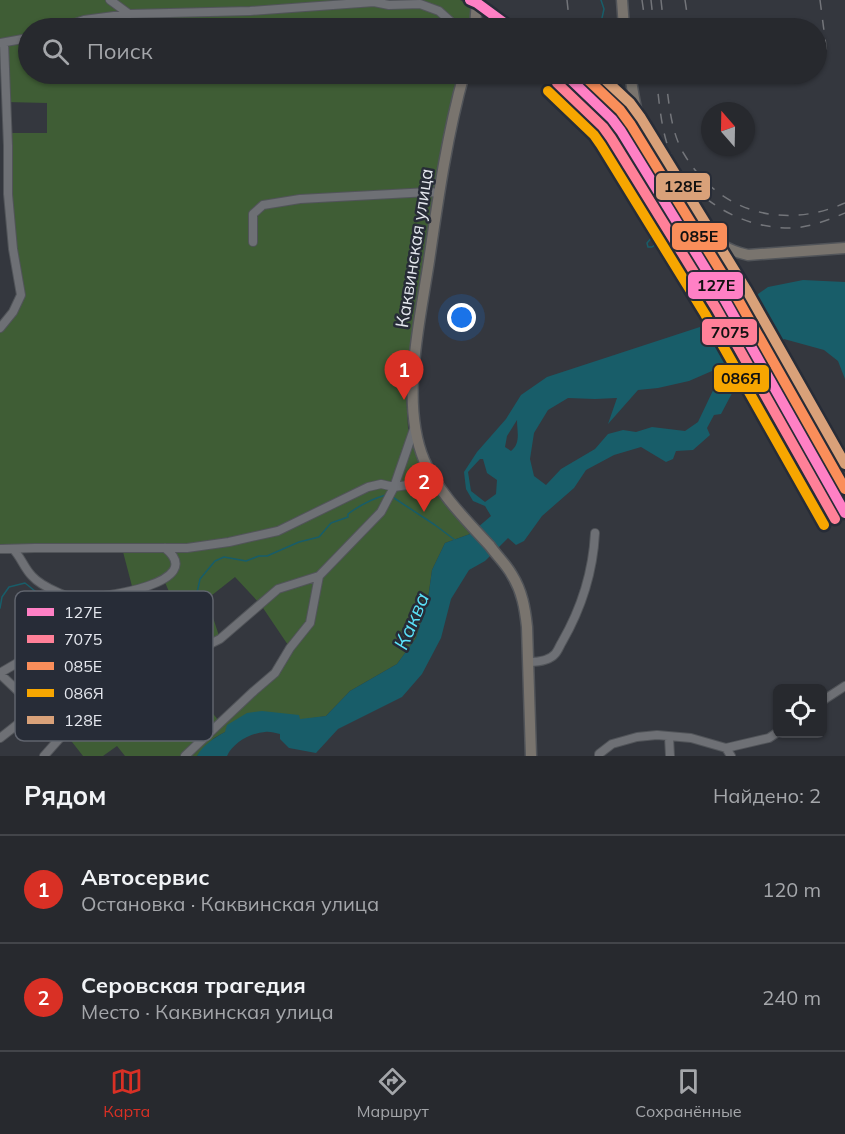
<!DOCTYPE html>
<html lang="ru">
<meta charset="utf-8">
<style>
body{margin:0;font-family:Mulish,sans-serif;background:#2f3136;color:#f1f3f6}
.controls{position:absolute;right:18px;bottom:18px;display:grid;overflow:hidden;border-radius:9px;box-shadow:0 2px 4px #0004}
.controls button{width:54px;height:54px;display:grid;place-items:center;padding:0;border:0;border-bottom:2px solid #43454a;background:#27292e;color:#f1f3f6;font:30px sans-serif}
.compass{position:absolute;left:701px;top:102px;width:54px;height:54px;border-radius:50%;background:#27292e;box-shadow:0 2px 4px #0004;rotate:340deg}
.you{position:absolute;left:462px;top:318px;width:21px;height:21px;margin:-15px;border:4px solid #fff;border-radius:50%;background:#1a73e8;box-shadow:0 0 0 9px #1a73e833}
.badge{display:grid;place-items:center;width:39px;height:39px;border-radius:50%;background:#d93025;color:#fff;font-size:20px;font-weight:700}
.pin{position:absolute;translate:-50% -50px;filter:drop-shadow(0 2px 3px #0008)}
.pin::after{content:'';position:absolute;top:32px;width:21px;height:18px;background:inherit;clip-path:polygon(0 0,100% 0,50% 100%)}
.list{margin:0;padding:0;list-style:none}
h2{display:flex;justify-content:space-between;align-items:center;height:78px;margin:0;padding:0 24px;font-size:26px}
h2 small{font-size:20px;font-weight:400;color:#a4a6aa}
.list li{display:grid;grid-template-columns:39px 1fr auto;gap:18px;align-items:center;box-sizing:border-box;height:108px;padding:0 24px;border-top:2px solid #43454a}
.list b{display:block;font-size:22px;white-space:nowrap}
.list p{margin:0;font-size:20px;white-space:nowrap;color:#a4a6aa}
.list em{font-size:20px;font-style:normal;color:#a4a6aa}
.icon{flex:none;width:33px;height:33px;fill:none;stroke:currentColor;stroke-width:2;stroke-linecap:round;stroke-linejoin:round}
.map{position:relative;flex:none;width:845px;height:756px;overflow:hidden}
.search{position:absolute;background:#27292e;box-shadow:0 2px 4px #0004;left:18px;right:18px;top:18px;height:66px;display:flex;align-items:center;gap:15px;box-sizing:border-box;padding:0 21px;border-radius:33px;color:#a4a6aa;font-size:22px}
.sheet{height:294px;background:#27292e}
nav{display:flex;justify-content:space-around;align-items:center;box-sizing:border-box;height:84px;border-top:2px solid #43454a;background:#27292e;font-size:16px;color:#a4a6aa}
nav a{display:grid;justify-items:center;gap:3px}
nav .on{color:#d93025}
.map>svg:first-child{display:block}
</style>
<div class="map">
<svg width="845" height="756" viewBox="0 0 845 756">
<rect width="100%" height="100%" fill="#34373e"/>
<path fill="#3f5d35" d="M0,0H460L469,5L476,13L475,28H28V74H464L413,379L406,395L408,428L417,459L428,481L470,534L445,543L432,570L428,599L416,638L397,664L350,691L326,716L225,732L214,738L197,756H125L117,746L103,756H83L65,733L83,712L138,676L149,704L194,692L221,723L275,673L290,648L261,605L235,577L207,599L220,639L192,649L187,637L191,630L190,626L192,624L190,614L184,627L164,580L133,590L122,548L0,549V328L21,295L13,249L8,133H47V103L6,102L0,43Z"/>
<path fill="#185d69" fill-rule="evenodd" d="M803,280L845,282V379L838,361L824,350L784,339L775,347L759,343L745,355L747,365L721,414L714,415L707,428L710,435L693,450L676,451L673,459L666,462L641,447L614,455L586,470L574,488L542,516L524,541L516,545L508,538L485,561L469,570L451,599L441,638L422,674L402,697L338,729L316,753L289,748L280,739V734C275,733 269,731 265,732C250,733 233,743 227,756H197C203,745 214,738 225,732L227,725L247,713L262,711L299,715L300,719L326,716L350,691L397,664L416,638L428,599L432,570L445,543L470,534L491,516L485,506L473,501L466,489L464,472L477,452L506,419L521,395L547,377L706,325L744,304L768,287ZM712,371L717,382L698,422L685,431L652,427L636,432L623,430L608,434L595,449L561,469L546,485L534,476L530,459L534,433L548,410L568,398L595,399L617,398L608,424L638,390L658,388L689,381ZM517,420C517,432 521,443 511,451L505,447L507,436ZM480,459H483L487,473L497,480L496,494L485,502L471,491L468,472Z"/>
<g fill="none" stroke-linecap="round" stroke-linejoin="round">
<path stroke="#185d69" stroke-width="1.5" d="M601,0L604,9L602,18L605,28
M617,74L619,84L627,106L625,114L611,129L592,140L593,145C601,149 611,151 619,156C628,161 632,175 635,185L631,192L633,199C647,202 646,222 655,232L654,235L647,243L648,247H652L658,243L666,256L674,273L685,287L693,305L706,326
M394,498L435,525L455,540
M0,608L2,597L9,587L25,583C45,599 64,613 68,639
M190,614L195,602L200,579L215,561L224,557L246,561L259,556H267L299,542L319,537L331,523L348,517V514C360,505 371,499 386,495
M77,657L78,658C85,658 93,658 99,657C110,654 117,646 128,644"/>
<path stroke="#185d69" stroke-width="6" d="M769,341L775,347L845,464"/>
<defs>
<path id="minor" d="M110,0L129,14L250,11L374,2L389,5L420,4L439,11L458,28
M60,28L84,20L129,14
M0,43L28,38
M253,242V214L263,205L300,199L429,192L439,193
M0,328L13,312L21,295L13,249L8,194V146L4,43
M772,357L845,483
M0,549L35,548H187L229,542L278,531L368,487L381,484L394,487L435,481
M13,549C21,557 24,568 32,576C38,583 50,589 59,593C65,596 74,598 81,598C102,598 209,583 165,548
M529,662C538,662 549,661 555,654C558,651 560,645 562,642C581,609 593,571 595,533
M0,673L53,642
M0,674L37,709L65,733
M822,701L845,686
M669,737L670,756
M0,738L37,709
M726,748L731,756
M44,756L83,712L98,701L138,676L194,652L220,639L278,589L319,576L381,512L394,487L414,429
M185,756L254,691L275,673L290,648L310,623L319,576
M599,756V754L612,744L637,737L657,735L691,738L726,748L769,738L778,732"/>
<path id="major" d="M622,0L624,28
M475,28L477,0
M464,74C447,135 438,199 429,261C420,321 400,402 424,460C437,491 467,521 490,546C497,556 506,564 512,575C522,591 525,608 527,627L531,756
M630,74C633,93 636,114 642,132C651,158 670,181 686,203C696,217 707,234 722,245C730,250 738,253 748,255L845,248"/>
</defs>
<use href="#minor" stroke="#515459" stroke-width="10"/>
<use href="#major" stroke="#515459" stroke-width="13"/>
<use href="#minor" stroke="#6e7075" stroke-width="8"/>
<use href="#major" stroke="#79746e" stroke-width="10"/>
<path stroke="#73757a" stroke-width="1.5" stroke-dasharray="10 10" stroke-linecap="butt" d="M567,0L570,28
M642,0L646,28
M651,0L654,28
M661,0L664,28
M685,0L688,20
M820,0L827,54
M584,74L593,91L612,119
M656,74C659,100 661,135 673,159C696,202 744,229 792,228C811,227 828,220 845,213
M665,74C669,100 670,131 684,154C719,213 784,230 845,203"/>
<defs>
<path id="rail-1" d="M470,0L477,3L511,28
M565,74L612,119L621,131L726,302L845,513"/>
<path id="rail-2" d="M557,83L603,127L611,138L716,308L835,519"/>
<path id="rail-3" d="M582,74L620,110L631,125L736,296L845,489"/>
<path id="rail-4" d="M548,91L594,135L601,145L705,314L824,525"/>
<path id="rail-5" d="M599,74L630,103L641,118L746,289L845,464"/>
</defs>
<use href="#rail-1" stroke="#272c37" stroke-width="15"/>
<use href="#rail-2" stroke="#272c37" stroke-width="15"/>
<use href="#rail-3" stroke="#272c37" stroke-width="15"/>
<use href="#rail-4" stroke="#272c37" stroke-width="15"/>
<use href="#rail-5" stroke="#272c37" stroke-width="15"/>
<use href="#rail-1" stroke="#ff80c5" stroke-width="10"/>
<use href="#rail-2" stroke="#ff8098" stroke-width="10"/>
<use href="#rail-3" stroke="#fa8e5a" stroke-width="10"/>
<use href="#rail-4" stroke="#f7a600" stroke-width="10"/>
<use href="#rail-5" stroke="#d9a179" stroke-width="10"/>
</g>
<g text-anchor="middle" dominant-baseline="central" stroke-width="5" stroke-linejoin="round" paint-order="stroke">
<g font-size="18" fill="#e4e7ee" stroke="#272c37">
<text transform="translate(414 248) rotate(-81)">Каквинская улица</text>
</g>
<g font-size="20" font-style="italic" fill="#5ae1f8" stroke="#272c37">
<text transform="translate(411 621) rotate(-67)">Каква</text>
</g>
</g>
<rect x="15" y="591" width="198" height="150" rx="9" fill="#272c37" stroke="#60646e" stroke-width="1.5"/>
<rect x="27" y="608" width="27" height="8" fill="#ff80c5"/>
<rect x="27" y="635" width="27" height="8" fill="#ff8098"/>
<rect x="27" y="662" width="27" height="8" fill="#fa8e5a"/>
<rect x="27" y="689" width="27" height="8" fill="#f7a600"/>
<rect x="27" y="716" width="27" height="8" fill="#d9a179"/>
<g font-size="16" fill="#e4e7ee">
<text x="64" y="618">127Е</text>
<text x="64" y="645">7075</text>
<text x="64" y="672">085Е</text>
<text x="64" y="699">086Я</text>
<text x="64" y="726">128Е</text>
</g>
<g stroke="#272c37" stroke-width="2">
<rect x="655" y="172" width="56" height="29" rx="6" fill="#d9a179"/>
<rect x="671" y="222" width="57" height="29" rx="6" fill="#fa8e5a"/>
<rect x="687" y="271" width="57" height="29" rx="6" fill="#ff80c5"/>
<rect x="701" y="318" width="57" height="28" rx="6" fill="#ff8098"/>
<rect x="713" y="364" width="57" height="29" rx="6" fill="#f7a600"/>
</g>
<g font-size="16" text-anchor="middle" font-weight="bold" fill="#111">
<text x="683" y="192">128Е</text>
<text x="699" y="242">085Е</text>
<text x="716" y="291">127Е</text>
<text x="730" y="338">7075</text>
<text x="741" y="384">086Я</text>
</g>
</svg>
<div class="controls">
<button><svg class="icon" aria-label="locate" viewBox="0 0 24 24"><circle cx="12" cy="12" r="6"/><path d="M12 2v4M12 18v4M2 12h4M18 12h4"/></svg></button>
</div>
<svg class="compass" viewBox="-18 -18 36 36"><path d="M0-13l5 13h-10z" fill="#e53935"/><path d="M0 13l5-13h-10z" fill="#a4a6aa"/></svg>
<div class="you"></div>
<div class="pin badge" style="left:404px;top:400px">1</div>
<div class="pin badge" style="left:424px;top:512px">2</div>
<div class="search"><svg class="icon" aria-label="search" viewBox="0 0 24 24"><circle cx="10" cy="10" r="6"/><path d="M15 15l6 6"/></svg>Поиск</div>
</div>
<section class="sheet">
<h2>Рядом<small>Найдено: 2</small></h2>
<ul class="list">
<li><span class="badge">1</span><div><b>Автосервис</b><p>Остановка · Каквинская улица</p></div><em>120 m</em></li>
<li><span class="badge">2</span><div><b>Серовская трагедия</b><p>Место · Каквинская улица</p></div><em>240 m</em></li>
</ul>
</section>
<nav>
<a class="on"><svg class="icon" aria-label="map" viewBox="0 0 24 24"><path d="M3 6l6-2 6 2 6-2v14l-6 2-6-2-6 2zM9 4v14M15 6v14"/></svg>Карта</a>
<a><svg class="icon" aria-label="directions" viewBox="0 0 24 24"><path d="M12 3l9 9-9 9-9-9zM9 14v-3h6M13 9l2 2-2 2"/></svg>Маршрут</a>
<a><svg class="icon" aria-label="saved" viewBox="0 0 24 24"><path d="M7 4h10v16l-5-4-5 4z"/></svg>Сохранённые</a>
</nav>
